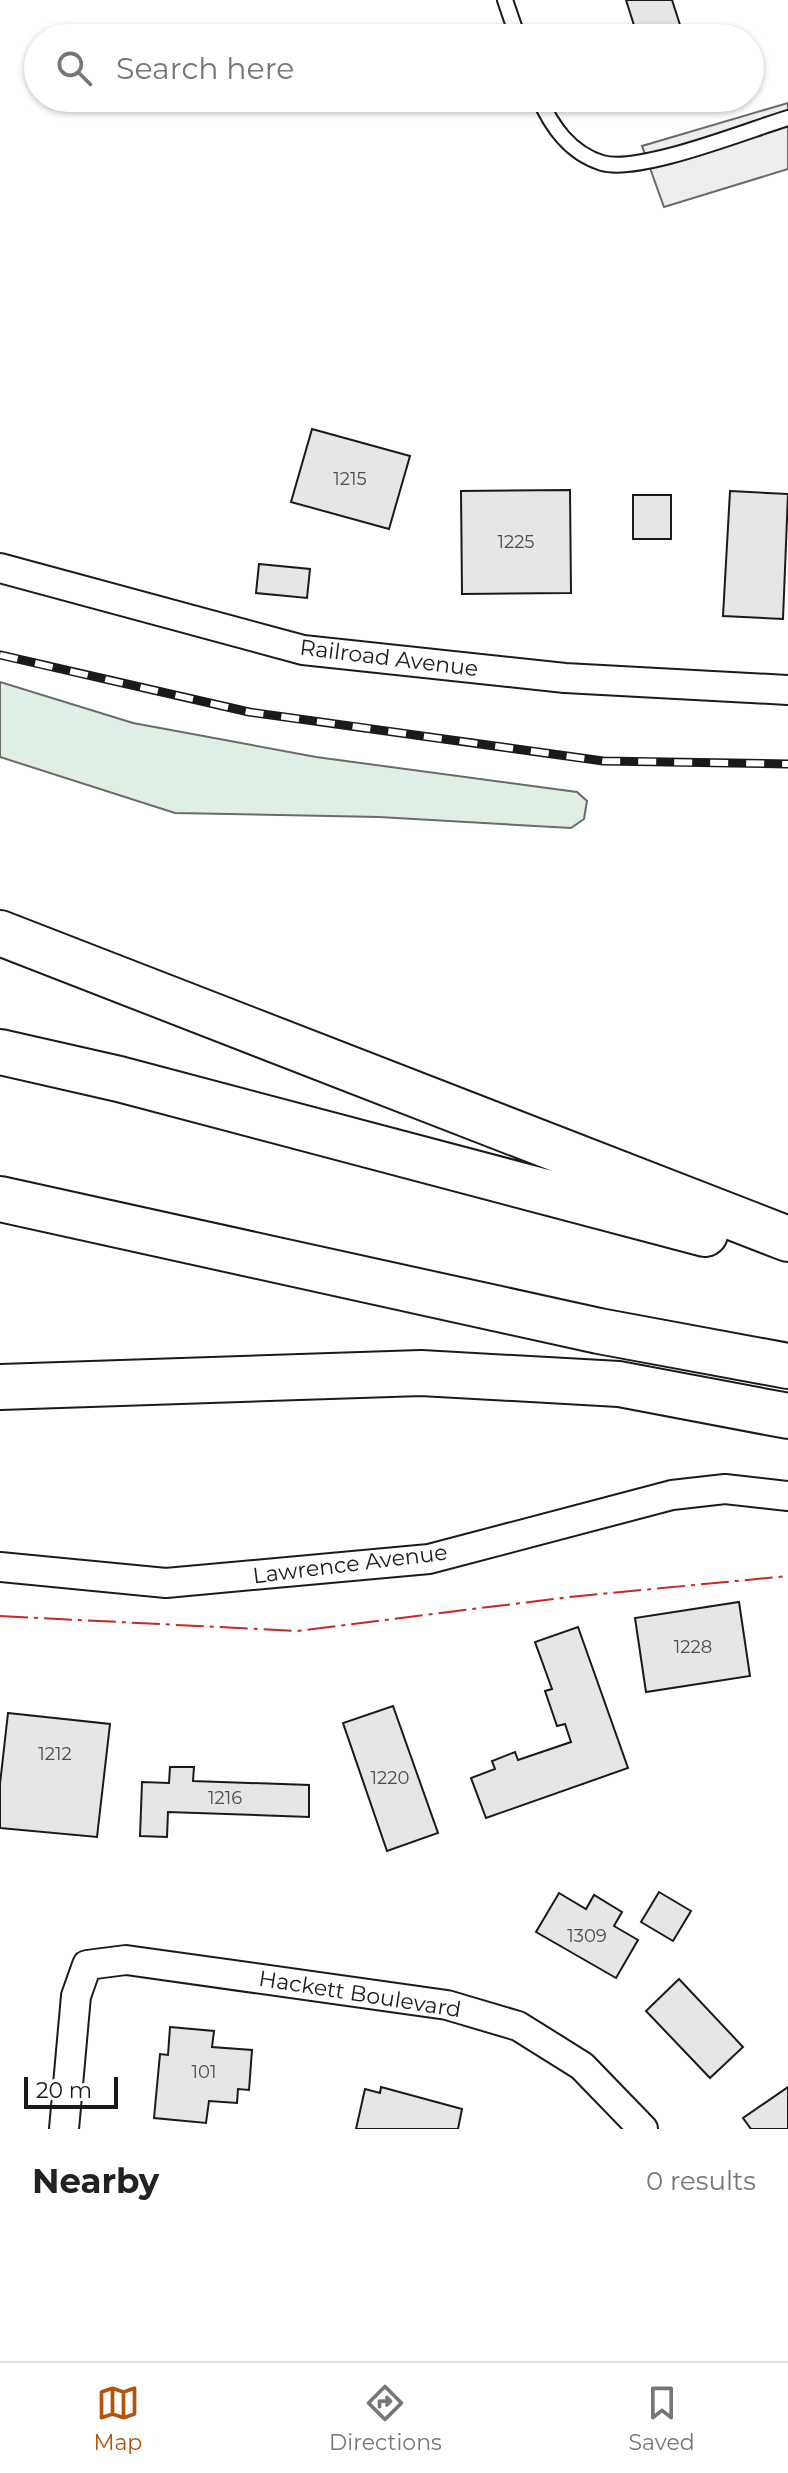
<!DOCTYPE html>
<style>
body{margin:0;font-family:Montserrat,sans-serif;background:#f2f2f2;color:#222}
.scale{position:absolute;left:24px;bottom:20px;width:94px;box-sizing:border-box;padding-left:8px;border:4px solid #1a1a1a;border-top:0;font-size:22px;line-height:28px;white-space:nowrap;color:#1a1a1a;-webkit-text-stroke:6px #fff;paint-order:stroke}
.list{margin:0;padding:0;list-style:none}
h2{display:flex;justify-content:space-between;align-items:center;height:104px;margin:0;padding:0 32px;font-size:34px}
h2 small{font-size:26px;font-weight:400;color:#767676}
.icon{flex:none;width:44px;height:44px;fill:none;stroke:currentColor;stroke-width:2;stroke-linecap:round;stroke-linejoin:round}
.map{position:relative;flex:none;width:788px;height:2129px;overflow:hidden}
.search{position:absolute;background:#fff;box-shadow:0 2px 6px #0004;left:24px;right:24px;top:24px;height:88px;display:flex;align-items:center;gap:20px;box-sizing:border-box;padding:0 28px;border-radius:44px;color:#767676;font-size:30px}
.sheet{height:232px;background:#fff}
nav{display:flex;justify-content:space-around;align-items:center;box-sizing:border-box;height:112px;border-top:2px solid #e0e0e0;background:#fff;font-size:22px;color:#767676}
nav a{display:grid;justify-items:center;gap:4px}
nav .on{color:#b45309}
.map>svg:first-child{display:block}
</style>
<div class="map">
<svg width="788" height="2129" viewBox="0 0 788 2129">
<rect width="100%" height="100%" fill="#fff"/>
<path fill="#e0efe3" stroke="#6a6a6a" stroke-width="2" d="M0,682L133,723L316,757L577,792L587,801L584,819L571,828L379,817L175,813L0,757Z"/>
<path fill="#ededed" stroke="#6a6a6a" stroke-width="2" d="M788,103V169L664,207L642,146Z"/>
<path fill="#e6e6e6" stroke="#1a1a1a" stroke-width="2" d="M626,0H672L683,34L692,31L695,38H638Z
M312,429L410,456L389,529L291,502Z
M570,490L571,593L462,594L461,491Z
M730,491L788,494L783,619L723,616Z
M633,495H671V539H633Z
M259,564L310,569L307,598L256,593Z
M739,1602L750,1676L646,1692L635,1618Z
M578,1627L628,1768L486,1818L471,1778L495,1769L492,1761L515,1752L518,1760L571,1742L565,1724L557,1726L545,1691L552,1689L535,1642Z
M393,1706L438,1833L387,1851L343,1723Z
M8,1713L110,1724L97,1837L0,1828V1784Z
M170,1767H194L193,1781L309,1785V1817L168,1812L167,1837L140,1836L142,1782L169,1783Z
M659,1892L691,1911L673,1941L641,1922Z
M559,1893L586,1909L594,1895L622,1912L614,1926L638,1940L616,1978L536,1932Z
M679,1979L743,2047L710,2078L646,2011Z
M170,2027L214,2031L212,2047L252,2050L249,2090L238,2089L237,2103L209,2101L206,2123L154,2118L160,2054L168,2055Z
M381,2087L462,2109L458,2129H356L365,2089L380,2093Z
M788,2087V2129H751L743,2118Z"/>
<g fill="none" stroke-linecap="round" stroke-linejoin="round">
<defs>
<path id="service" d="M505,0L518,38
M539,98C552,127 570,153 602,163C639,174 748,130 788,118"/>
<path id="minor" d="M0,568L303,650L565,678L788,690
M0,1567L166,1583L429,1559L672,1495L725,1489L788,1496
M64,2129L76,1996L87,1965L126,1960L447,2005L518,2026L582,2066L643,2129"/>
<path id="primary" d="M0,933L788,1239
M0,1052L119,1079L705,1234
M0,1199L599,1331L788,1366
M0,1387L421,1373L619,1384L788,1416"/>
</defs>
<use href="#service" stroke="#1a1a1a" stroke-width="18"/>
<use href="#minor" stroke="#1a1a1a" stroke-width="32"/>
<use href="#primary" stroke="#1a1a1a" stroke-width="48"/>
<use href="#service" stroke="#fff" stroke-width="14"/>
<use href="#minor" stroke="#fff" stroke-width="28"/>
<use href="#primary" stroke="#fff" stroke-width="44"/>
<defs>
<path id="rail" d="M0,655L249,712L603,761L788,764"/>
</defs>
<use href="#rail" stroke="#1a1a1a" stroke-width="9"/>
<use href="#rail" stroke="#fff" stroke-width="6" stroke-dasharray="18" stroke-linecap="butt"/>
<path stroke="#c62828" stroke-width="2" stroke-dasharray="28 6 4 6" stroke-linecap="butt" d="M0,1616L297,1631L569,1597L788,1576"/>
</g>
<g text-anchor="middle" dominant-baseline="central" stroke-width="6" stroke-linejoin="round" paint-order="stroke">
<g font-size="18" fill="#4d4d4d">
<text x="350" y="479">1215</text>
<text x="516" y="542">1225</text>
<text x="693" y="1647">1228</text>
<text x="55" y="1754">1212</text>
<text x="390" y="1778">1220</text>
<text x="225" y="1798">1216</text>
<text x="587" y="1936">1309</text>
<text x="204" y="2072">101</text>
</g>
<g font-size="22" fill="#1a1a1a" stroke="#fff">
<text transform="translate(389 658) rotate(7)">Railroad Avenue</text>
<text transform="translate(350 1564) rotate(-7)">Lawrence Avenue</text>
<text transform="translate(360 1994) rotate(9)">Hackett Boulevard</text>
</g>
</g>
</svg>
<div class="scale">20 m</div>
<div class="search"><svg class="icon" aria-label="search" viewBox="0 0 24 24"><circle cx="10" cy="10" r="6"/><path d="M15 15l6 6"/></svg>Search here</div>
</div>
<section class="sheet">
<h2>Nearby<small>0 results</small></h2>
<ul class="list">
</ul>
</section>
<nav>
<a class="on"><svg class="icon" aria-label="map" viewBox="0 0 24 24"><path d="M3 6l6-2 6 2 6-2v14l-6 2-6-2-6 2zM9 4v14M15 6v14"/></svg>Map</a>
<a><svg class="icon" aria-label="directions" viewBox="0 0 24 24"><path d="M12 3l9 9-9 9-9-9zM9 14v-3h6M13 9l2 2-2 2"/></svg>Directions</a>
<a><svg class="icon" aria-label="saved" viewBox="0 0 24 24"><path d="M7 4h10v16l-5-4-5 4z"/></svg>Saved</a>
</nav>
